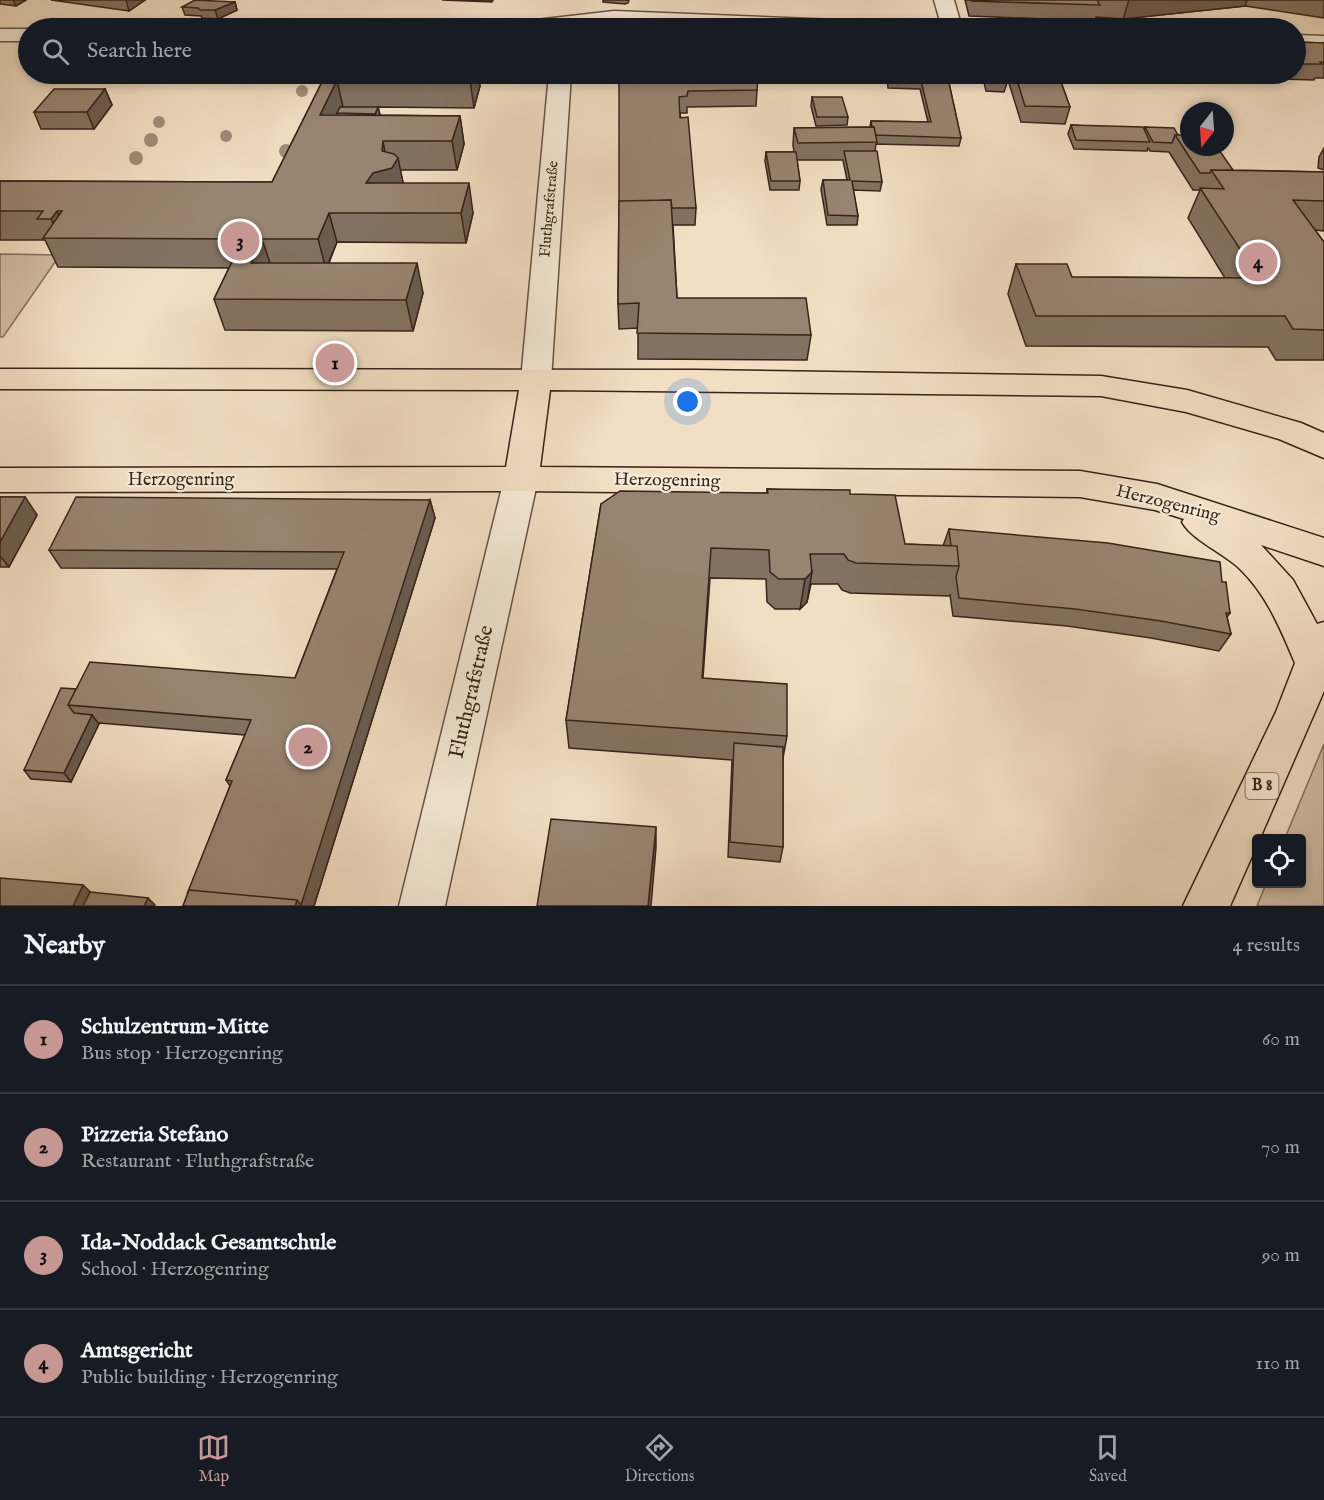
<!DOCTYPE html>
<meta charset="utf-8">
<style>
body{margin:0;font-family:"IM FELL English",serif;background:#20242c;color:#f1f3f6}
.controls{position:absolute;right:18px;bottom:18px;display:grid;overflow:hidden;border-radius:6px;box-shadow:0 3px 9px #0003}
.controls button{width:54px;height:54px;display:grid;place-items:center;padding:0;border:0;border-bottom:2px solid #363941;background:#171b24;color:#f1f3f6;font:30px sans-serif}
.compass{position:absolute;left:1180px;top:102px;width:54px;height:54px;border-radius:50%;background:#171b24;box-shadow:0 3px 9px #0003;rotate:197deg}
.you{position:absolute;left:688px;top:402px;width:21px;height:21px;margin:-15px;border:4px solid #fff;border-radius:50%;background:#1a73e8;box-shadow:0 0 0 9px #1a73e833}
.badge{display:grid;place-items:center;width:39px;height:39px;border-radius:50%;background:#c59692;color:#111;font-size:20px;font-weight:700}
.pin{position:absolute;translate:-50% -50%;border:3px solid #fff;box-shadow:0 2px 6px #0006}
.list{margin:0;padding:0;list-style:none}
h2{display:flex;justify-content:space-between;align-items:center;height:78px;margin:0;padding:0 24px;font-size:26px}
h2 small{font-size:20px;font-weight:400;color:#9ea1a6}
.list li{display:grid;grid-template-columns:39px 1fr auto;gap:18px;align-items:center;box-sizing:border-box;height:108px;padding:0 24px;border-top:2px solid #363941}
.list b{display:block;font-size:22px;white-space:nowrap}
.list p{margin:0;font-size:20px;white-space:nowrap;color:#9ea1a6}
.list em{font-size:20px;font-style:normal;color:#9ea1a6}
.icon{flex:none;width:33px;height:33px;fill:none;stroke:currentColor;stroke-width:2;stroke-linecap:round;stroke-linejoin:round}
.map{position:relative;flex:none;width:1324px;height:906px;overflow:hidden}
.search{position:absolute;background:#171b24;box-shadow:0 3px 9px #0003;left:18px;right:18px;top:18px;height:66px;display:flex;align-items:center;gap:15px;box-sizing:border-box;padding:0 21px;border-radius:33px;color:#9ea1a6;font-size:22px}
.sheet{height:510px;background:#171b24}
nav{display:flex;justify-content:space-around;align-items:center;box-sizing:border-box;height:84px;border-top:2px solid #363941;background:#171b24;font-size:16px;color:#9ea1a6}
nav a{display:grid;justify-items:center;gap:3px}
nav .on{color:#c59692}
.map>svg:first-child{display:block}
</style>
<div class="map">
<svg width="1324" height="906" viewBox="0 0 1324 906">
<rect width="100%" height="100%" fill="#f1dec3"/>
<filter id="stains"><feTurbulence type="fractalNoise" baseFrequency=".00333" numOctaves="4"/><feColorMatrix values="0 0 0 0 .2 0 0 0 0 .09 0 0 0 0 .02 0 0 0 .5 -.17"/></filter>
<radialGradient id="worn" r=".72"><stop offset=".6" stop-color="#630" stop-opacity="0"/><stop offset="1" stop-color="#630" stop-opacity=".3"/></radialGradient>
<path fill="#d1bea6" stroke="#847060" stroke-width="1.5" d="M0,254L60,255L3,337H0Z
M1324,744V906H1257L1266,884H1302V838H1285Z"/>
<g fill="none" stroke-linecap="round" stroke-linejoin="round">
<defs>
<path id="minor" d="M934,0H954L962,28H942Z
M614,11L885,22L892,24L895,28H750L614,23L566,28H508L511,24L518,22Z
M0,29H28V41H0Z
M1296,35L1324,36V48L1296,47Z
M549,74H571L551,380L547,387L536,390L525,387L521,380Z
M521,467L533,470L538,479L445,906H399L504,479L509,470Z"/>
<path id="major" d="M0,369L697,370L1101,376L1187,390L1301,423L1324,433V458L1279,439L1186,412L1101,396L550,390L540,467L1080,471L1157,484L1324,538V566L1261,545L1293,580L1317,624L1324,622V691L1260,838H1256V847L1230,906H1183L1276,712L1295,663C1280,628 1267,595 1239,568C1223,553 1192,540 1182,522L1184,519L1155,510L1080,497L521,491L0,492V468L506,467L519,390L0,389Z"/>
</defs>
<use href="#minor" stroke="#665244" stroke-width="3"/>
<use href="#major" stroke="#372319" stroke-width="3"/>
<use href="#minor" fill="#f6ead8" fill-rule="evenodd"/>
<use href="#major" fill="#f1dec3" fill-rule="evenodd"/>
</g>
<g fill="#a08d79">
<circle cx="302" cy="91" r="6"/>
<circle cx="159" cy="122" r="6"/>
<circle cx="226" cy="136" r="6"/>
<circle cx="151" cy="140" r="7"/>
<circle cx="286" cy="151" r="7"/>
<circle cx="136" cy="158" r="7"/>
</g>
<path fill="#837261" stroke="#372319" stroke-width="1.5" d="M0,0H26L16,6L0,4Z
M51,0H145L129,11Z
M442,0H493L492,2Z
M603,0H629L628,3L625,4L603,2Z
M965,0H1324V18L1245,6L1123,19L1096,17L1095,21L969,16Z
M235,2L237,10L218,19L202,18L201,16L185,15L182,7Z
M1296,42L1324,43V78H1315L1314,80L1204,77L1202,74H1296Z
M326,74H478L480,86L474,108L378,107L380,115L460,116L464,144L457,170H400L403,183L473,213L466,243L337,242L329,263L423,293L413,331L225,330L214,299L229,268L58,267L45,240H0V181L272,182Z
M887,74H947L961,138L959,146L876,144L875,151L882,182L880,191L853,190L858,216L857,225H827L821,189L823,180H847L843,160H797L800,181L799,190H770L765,161L766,152H794L793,145L794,128L870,127L871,121L928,122L920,89L888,88L887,77Z
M984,74H1004L1007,83L1004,92L986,91L983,78Z
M1009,74H1058L1070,107L1065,124L1021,122L1008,80Z
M679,75L757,90L756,106L687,107V113H680L696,208L695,225H673L677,298L811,335L807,360L638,359V328L619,329L618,304L619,201Z
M105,89L112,105L94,129H41L34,112Z
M812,97L848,117L847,125L816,126L811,106Z
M1071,125L1144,130L1145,127L1178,135L1233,170L1324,172V231L1315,230L1324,242V360H1276L1268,347L1026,346L1008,294L1016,264L1072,277L1225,278L1188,218L1200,190H1193L1169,152L1150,151L1148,148L1147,151L1074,149L1068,134Z
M1324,148V170L1318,168L1319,157Z
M767,489L850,494L905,544L943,546L949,529L1222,582L1230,613L1227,617L1231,634L1219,651L1151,638L1067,626L953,616L950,595L949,596L850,593L842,590L838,584H811L807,602L800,609H775L767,602L766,579L710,578L703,678L787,736L783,758V847L780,862L728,857L732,760L569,748L566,720L601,504L767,493Z
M0,497H25L37,515L9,567H0Z
M430,500L435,518L314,906H183L230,786L226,780L245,735L99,723L71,782L31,779L24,770L76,689L295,678L337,569L61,568L49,550Z"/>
<path fill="#6a5c4f" stroke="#372319" stroke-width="1.5" d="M13,0H26L16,6Z
M126,0H145L129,11Z
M1129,0H1247L1245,6L1123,19Z
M235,2L237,10L218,19L215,10Z
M472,74H478L480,86L474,108L470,80Z
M337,80L343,107L337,113L338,118L320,115Z
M105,89L112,105L94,129L87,112Z
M378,107L380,115L377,122L375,114Z
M460,116L464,144L457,170L452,141Z
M383,141L388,169L398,158L404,187L366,183L382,151Z
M469,183L473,213L466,243L461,213Z
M57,211L69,238H61L51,219Z
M329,213L337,242L326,269L318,239Z
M262,239L272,269L251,263Z
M417,263L423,293L413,331L406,300Z
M25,497L37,515L9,567L0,556V542Z
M430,500L435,518L314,906H295Z
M812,572L807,602L800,609L805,579Z
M92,715L99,724L71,782L64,773Z
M656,827V848L651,906H648Z
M83,885L98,899L95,906H73Z
M148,898L155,905L154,906H144Z"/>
<path fill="#988471" stroke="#372319" stroke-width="1.5" d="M195,0L235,2L215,10H200L198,8L182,7Z
M972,0H1097L1100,5L972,1Z
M624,20L758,24V28H622Z
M760,25L810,26V28H760Z
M811,26L884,28H811Z
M1296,42L1324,43V62H1320L1322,64H1296Z
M326,74H472L470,80H337L320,115L460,116L452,141H383L382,151L394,154L398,158L392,168L373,173L366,183H469L461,213H329L318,239H262L251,263H417L406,300L214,299L243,239L43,238L62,211H57L51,219H37L43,211H0V181L272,182Z
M619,74H679V75L758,74L757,90L688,91L687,96L679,97L680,118L688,117L696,208H672L671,200L619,201Z
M889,74H947L961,138L876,135L874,127H872L871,121L931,122L921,81L890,80Z
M986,74H1004L1007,83H988Z
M1015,74H1058L1070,107L1025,106Z
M54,89H105L87,112H34Z
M812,97H842L848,117H817Z
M340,107H378L375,114L337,113Z
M1071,125L1143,127L1150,142L1076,140Z
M874,127L877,142L798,143L794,128Z
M1145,127L1174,128L1178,135H1175L1172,143L1153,142Z
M1175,135H1189V147H1217L1233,170H1211L1210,173H1200Z
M844,151H877L882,182L852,181L858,216L828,215L823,180H850Z
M766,152H796L800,181H771Z
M1211,170L1324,172V201L1293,200L1324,242V330L1293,329L1285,316H1036L1016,264H1067L1072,277L1259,278L1200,188L1224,189Z
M671,200L677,298H806L811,335L637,333L639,303L618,304L619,201Z
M767,489L850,490V494L895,495L905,544L957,546L959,566L856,563L848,560L844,554H810L812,572L805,579H779L770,572L769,550L711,548L702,678L787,684V736L566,720L601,504L620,491L768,493Z
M0,497H25L0,542Z
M76,497L430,500L301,905L297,900L189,890L187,894L232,781L226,780L251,720L68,705L90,662L295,678L344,552L49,550Z
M949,529L1108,543L1220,562L1222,582H1226L1230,613H1226L1231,634L1161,621L1075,609L959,598L956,577L959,566L957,546H951Z
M61,688L76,689L68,705L74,713L92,715L64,773L24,770Z
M734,743L783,747V847L730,842Z
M551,819L656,827L648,906H537Z
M0,878L83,885L73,906H0Z
M189,890L297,900L295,906H183Z
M90,892L148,898L144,906H83Z"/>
<g text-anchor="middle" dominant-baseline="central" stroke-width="4.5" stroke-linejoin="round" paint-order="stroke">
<g font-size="15" fill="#372319" stroke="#f6ead8">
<text transform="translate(549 209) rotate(-85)">Fluthgrafstraße</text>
</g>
<rect fill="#f6ead8" stroke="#705f52" stroke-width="1.5" x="1245.5" y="773" width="33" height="26" rx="4.5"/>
<g font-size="16" font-weight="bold" fill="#372319">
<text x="1262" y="786">B 8</text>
</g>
<g font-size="18" fill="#372319" stroke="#f6ead8">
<text x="181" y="480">Herzogenring</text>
<text transform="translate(667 481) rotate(1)">Herzogenring</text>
<text transform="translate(1168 504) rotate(14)">Herzogenring</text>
</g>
<g font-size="21" fill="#372319" stroke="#f6ead8">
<text transform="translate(472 692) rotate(-77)">Fluthgrafstraße</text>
</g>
</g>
<rect width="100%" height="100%" filter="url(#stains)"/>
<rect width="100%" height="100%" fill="url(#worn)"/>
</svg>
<div class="controls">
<button><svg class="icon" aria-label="locate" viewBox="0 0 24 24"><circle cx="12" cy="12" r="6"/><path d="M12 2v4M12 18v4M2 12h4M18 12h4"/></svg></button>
</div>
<svg class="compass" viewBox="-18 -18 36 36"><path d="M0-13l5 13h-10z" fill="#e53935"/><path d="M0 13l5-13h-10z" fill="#9ea1a6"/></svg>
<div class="you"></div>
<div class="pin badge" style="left:335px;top:363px">1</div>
<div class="pin badge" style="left:308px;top:747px">2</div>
<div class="pin badge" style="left:240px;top:241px">3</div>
<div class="pin badge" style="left:1258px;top:262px">4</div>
<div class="search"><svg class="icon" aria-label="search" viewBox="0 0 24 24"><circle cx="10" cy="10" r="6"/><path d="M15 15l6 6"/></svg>Search here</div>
</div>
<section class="sheet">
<h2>Nearby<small>4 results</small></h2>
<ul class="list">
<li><span class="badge">1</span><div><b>Schulzentrum-Mitte</b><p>Bus stop · Herzogenring</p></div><em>60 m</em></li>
<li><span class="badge">2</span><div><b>Pizzeria Stefano</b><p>Restaurant · Fluthgrafstraße</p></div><em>70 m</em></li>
<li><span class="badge">3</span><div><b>Ida-Noddack Gesamtschule</b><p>School · Herzogenring</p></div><em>90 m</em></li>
<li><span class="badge">4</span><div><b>Amtsgericht</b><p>Public building · Herzogenring</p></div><em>110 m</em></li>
</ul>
</section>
<nav>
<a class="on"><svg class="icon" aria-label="map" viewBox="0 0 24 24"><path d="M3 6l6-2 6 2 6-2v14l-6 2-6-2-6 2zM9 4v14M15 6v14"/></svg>Map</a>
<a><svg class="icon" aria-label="directions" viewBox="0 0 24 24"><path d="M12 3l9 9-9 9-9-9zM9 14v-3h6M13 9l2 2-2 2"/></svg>Directions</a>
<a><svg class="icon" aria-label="saved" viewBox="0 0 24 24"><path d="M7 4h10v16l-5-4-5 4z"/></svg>Saved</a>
</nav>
